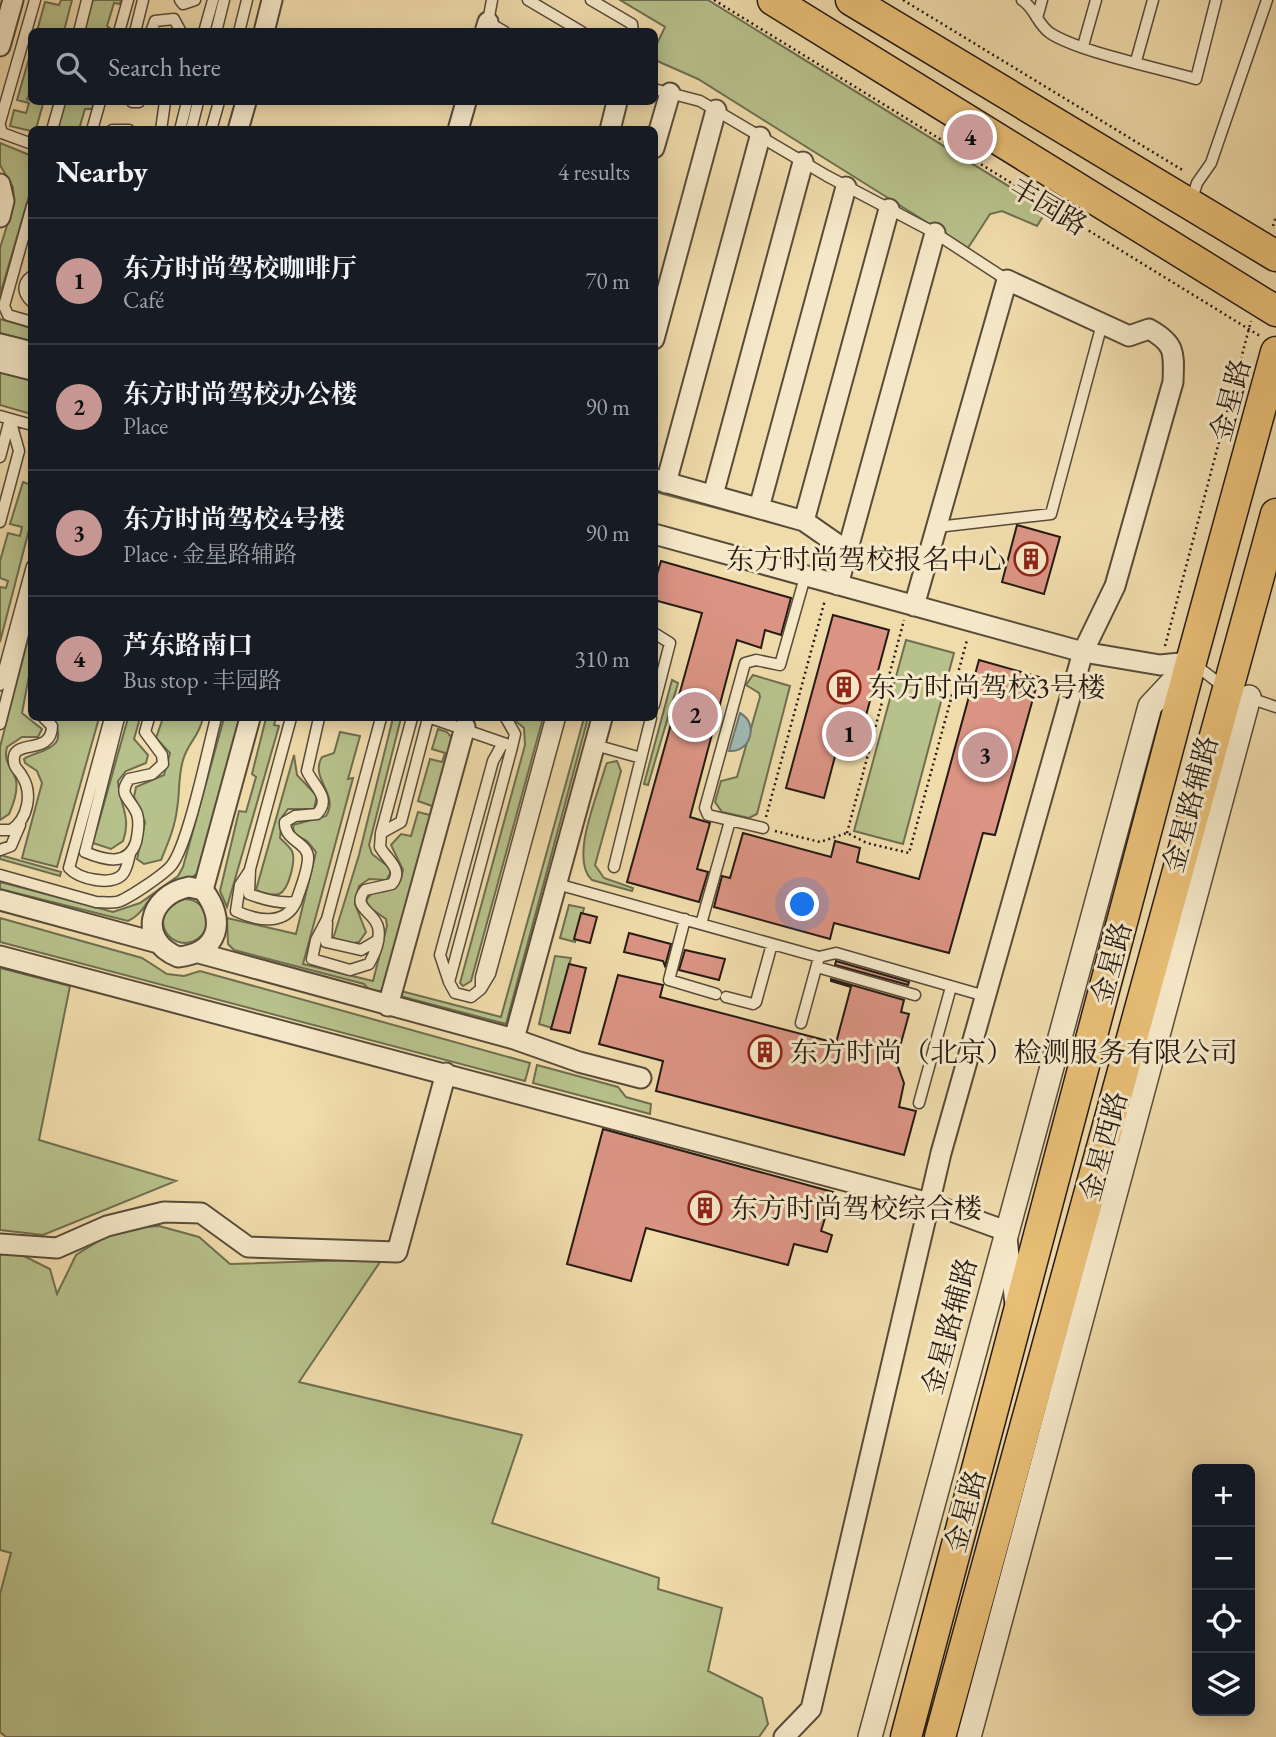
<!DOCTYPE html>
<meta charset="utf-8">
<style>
body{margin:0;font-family:"EB Garamond","Noto Serif SC",serif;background:#242831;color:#f1f3f6}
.controls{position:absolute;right:21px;bottom:21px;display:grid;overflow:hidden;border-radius:10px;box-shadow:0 4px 18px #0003}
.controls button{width:63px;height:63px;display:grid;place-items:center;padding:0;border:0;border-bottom:2px solid #363941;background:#171b24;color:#f1f3f6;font:35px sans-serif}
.you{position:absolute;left:803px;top:905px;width:24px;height:24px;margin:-18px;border:5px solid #fff;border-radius:50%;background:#1a73e8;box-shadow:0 0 0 10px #1a73e833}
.badge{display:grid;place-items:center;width:46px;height:46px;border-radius:50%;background:#c59692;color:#111;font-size:23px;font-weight:700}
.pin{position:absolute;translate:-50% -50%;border:4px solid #fff;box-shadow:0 2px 7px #0006}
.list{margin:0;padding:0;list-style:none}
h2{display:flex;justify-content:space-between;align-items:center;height:91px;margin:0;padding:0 28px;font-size:30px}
h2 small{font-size:23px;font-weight:400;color:#9ea1a6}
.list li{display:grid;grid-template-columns:46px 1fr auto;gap:21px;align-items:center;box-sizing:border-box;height:126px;padding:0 28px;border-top:2px solid #363941}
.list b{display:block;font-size:26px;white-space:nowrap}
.list p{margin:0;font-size:23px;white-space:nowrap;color:#9ea1a6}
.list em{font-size:23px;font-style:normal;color:#9ea1a6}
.icon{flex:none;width:38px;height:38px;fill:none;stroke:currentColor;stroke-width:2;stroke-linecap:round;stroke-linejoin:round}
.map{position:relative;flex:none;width:1276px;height:1737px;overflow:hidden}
.search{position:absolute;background:#171b24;box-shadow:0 4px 18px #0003;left:28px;top:28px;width:630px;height:77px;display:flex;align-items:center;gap:18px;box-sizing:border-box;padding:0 24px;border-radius:10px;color:#9ea1a6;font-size:26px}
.panel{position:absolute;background:#171b24;box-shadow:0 4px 18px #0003;left:28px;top:126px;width:630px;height:595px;border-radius:10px}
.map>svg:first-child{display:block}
</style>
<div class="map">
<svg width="1276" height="1737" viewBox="0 0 1276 1737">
<rect width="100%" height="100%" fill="#f0dbab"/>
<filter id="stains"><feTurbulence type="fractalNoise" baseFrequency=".00286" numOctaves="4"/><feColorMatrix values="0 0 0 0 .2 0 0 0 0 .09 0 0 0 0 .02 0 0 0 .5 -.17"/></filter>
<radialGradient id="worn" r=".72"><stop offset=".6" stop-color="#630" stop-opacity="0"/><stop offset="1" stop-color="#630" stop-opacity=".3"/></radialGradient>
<path fill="#b7c18b" stroke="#6e6e50" stroke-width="2" d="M61,0H72L64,31H37L45,2L59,5Z
M93,0H121L120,4L114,3L107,26L114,31H84Z
M620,0H708L1047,210L1037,226L1002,211L990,214L968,248L698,79L655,60V48L665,27Z
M30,55L31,89L27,99L43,104L36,129L31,131L10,126L14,110L26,113L29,103L17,100Z
M65,102H94L92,109H85L79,129L57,130Z
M0,143L32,156L31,189L0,295V248L14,203L13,187L0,165Z
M0,319L31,328V342L0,333Z
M0,369L31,377V414L0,405Z
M23,482L31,485V522L0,642V587L6,588L8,581L0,578V561L8,533L20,536L22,527L10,524Z
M654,490L796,528L797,529L655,492Z
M31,628V665L22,713L42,729L38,737H22L7,747C3,763 12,766 16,780C18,790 13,805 9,814L0,820V747Z
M906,640L954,653L903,844L854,831Z
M753,675L790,686L757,814L749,818L722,812L715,802L721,781L737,777L760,697L759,693L746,685Z
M672,680L678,683L648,785L644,784Z
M52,718H99L57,867L22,858L42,783L37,771L25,763L24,759C36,750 73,751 52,718Z
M128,718H140L134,739L148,755L146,763L126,771L118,781C119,804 132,817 123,841L111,849L93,843Z
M163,718H203C199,737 188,742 183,760C178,777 180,792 177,809C175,827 168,843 161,860L144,864L137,859L145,822L134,797L136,787L164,775L170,753L156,738Z
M224,718H240L199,871C191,883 175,879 164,886C147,895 146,913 128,921L0,889V882L113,912L140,903L178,876L183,867Z
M266,718H276L274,725L279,726L227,907L220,891L239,811L246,812L256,777L252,774Z
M393,718H401L369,845L372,854L390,868V874L386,880L369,879L359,886L355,904L366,932L359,942L349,944L333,939L359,855Z
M512,718H543L471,981L463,986L460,983L463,972L525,745L524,728Z
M584,718H588L506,1024L400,996L401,991L501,1017Z
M438,729L447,732L453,739L384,989L378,992L369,990L364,984L234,950L228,944L227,918L296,934L316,852L307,841L294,834L293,825L326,816C340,794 309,779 322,757L334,753L340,732L360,736L348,779L353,778L303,964L373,981L387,926L386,919L369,907L366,900L372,893C390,892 400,889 403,870L391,845L401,834L411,836L418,812L430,815L432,806L418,801L430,759L442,762L445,753L432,749Z
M294,755L297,775L317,796L314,809H288L282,817L280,838C284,842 289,846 292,851C296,860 289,890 279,894C271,896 263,893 256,890Z
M617,761L621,771L595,865L604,878L633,888L632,891L592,880C569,859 598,795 605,768L607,763Z
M0,855L61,872L60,876L0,859Z
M163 921a22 22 0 1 1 44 0a22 22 0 1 1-44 0Z
M569,905L584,908L575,942L560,938Z
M0,918L142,958L167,974L184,976L200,971L530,1063L525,1081L0,942Z
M555,956L571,958L552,1028L539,1024Z
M0,968L70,986L39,1140L176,1181L43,1235L0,1230Z
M537,1065L618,1087L626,1097L651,1104L650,1114L533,1083Z
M159,1226L199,1237L230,1264L382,1259L299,1382L522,1435L492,1523L659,1578L658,1589L722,1608L708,1671L762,1698L768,1724L759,1737H6L0,1732V1594L11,1553L0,1550V1255L14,1251L50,1269L57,1294L76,1255L118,1229Z"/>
<path fill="#9eb9b3" stroke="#6e7a73" stroke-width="2" d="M740,713C759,723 751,753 729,751Z"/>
<path fill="#db9484" stroke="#251b14" stroke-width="2" d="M1017,525L1060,537L1044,594L1002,582Z
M661,561L791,598L781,635L765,630L761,648L737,640L690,817L710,823L697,869L708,872L699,902L627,882L702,613L654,600V584Z
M833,615L889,630L857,749L838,745L824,798L786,788Z
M979,660L1039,677L995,835L983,833L949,953L834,923L830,939L714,907L722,876L730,878L743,833L831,857L835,841L860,848L857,862L919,879Z
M581,913L597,917L590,943L574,939Z
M629,933L671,944L665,966L663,961L624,952Z
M685,950L725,959L719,980L679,970Z
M836,961L909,982L908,985L835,965Z
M569,964L586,968L570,1033L551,1029Z
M618,975L663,985L660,997L836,1043L851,987L831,981V979L904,1000L901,1012L909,1014L896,1061L904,1083L899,1107L916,1111L904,1155L656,1091L663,1061L599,1044Z
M603,1129L833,1192L821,1231L832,1235L827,1252L794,1244L788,1265L646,1228L631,1281L567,1264Z"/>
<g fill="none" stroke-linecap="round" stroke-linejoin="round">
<defs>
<path id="service" d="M180,0L183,4L195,0
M492,0L488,22L505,32
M528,0L582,32
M591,0L632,24L633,32
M1022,0C1035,8 1037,24 1050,33C1079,52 1159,68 1196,79L1216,0
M1037,18L1042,0
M79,32L87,0
M119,32L128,0
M135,32L143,0
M151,32L155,21L174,19L181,32
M204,32L213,0
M216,32L224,0
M239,32L247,0
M1083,46L1096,0
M1136,61L1153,0
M654,89L700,101L827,176L935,233L1007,280
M132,102H139
M0,122L35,0
M0,126L2,133L32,144
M52,130L60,102
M92,130L100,102
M112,130H129
M161,130L165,102
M180,130L187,102
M191,130L198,102
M211,130L219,102
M1191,202L1197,183L1211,163L1267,0
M32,206L4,306L8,315L32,322
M32,276C21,284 23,294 32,302
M0,416L32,425
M0,457L10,419
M0,522L19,451L10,419
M937,527L1051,514L1102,324
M654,633L670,643L654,705
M1194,664L1224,687
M0,685L32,566
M1247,697L1276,707
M110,718L69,868C79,879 110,886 122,875C127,870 128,861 130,854
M119,718L85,852C104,860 128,867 136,842C138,833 140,823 137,814C134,806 128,801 125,794C123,788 126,784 129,779L152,774L163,764L162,755L145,732L149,718
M291,718L250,869L249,894C265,900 280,904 296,902C300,889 308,871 308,858C308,842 284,841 285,822L295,816L317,814C332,798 314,787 307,771L319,718
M381,718L327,919L316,940L312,959L350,970L369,964C375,953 381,940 378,927C374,911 351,908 365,890L392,884C404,869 387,860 380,847L381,833L412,718
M431,718L506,744
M506,718L515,734L512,747L449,982L455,993L471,997L481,989V977L551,718
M0,724L32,599
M595,745L641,758
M763,828L708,815L705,808L745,663L756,660L780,665L805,577
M0,830H11C28,819 33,793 22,776C20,771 14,768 14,762C10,737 52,757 52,726L44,718
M381,833L401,822L428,718
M0,850L11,846L20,825
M614,867L651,718
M250,870L240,885L236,911C257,921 285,926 296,902
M0,875L96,902C103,902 111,903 117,902C128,899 163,875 171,866C188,846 208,748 216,718
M557,884L819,957L836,953L985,996
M685,919L669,980L716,994
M327,923L326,942L361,950L378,940
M701,924L730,821
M817,967L915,995
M449,982L440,955L493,761L503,743
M481,989L490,974L560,718
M726,997L753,1004L756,1002L772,944
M801,1023L818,961
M919,1103L951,987"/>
<path id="minor" d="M264,32L272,0
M485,32L488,22
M0,46L13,0
M238,130L246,102
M458,130L466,102
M610,130L617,102
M654,148L670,93
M0,184L4,201L0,217
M654,339L716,110
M0,344L32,352
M0,362L32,370
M654,479L804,521L847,551
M666,483L760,137
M713,495L803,162
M759,508L846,187
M804,521L889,209
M654,534L1083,652L1160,665L1191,662
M838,585L935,233
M189,887L203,890C227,920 219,953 178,957C137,940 148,895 189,887Z
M203,890L250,718
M0,900L158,943
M199,953L514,1039L602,718
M0,956L929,1203L1006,1231L1015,1303
M388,1006L465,727
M514,1039L579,1062L641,1078
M0,1244L57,1248L107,1226L164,1212L201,1213L248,1247L397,1252L446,1073
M784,1737L811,1709L941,1153L1083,652L1115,586L1173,382C1174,353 1176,344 1149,329L1129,336L1007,280L914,606"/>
<path id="tertiary" d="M870,1737L1150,706L1191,662
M969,1737L1249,697"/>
<path id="primary" d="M773,0L1276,311
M851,0L1276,256
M906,1737L1191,662L1276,352
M940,1737L1276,514"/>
</defs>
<use href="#service" stroke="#584b3a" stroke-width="13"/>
<use href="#minor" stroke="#584b3a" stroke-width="23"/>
<use href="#tertiary" stroke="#584b3a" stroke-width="26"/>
<use href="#primary" stroke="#251b14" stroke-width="33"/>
<path stroke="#251b14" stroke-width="2.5" stroke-dasharray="2 3.5" stroke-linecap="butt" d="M714,0L1260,336
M903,0L1184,171
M1273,226L1276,216
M1165,646L1251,321
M766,817L825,600
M775,831L820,842L847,833L867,843L909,853L967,640
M847,833L904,620"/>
<use href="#service" stroke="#f5e8c8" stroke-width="10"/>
<use href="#minor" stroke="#f5e8c8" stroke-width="19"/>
<use href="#tertiary" stroke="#f5e8c8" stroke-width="23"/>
<use href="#primary" stroke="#e8be76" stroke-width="30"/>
</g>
<defs>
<symbol id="building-ring" viewBox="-11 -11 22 22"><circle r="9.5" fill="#f5e8c8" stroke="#8f2418" stroke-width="1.5"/><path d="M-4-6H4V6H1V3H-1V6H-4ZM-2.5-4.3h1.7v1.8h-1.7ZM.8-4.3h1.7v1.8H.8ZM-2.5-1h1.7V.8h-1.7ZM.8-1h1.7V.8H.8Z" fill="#8f2418"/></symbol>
</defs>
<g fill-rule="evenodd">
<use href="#building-ring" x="1012" y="540" width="38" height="38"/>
<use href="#building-ring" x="825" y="668" width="38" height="38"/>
<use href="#building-ring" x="746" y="1033" width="38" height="38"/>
<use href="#building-ring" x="686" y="1189" width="38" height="38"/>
</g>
<g text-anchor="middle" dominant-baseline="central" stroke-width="6" stroke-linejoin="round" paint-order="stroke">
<g font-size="28" fill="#251b14" stroke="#f5e8c8">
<text transform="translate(1049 206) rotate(31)">丰园路</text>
<text transform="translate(1230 400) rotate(-75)">金星路</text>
<text transform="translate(1190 804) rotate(-75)">金星路辅路</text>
<text transform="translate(1111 963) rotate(-75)">金星路</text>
<text transform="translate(1103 1146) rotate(-75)">金星西路</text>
<text transform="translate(949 1326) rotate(-75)">金星路辅路</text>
<text transform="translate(965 1511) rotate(-75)">金星路</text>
</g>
<g font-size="28" fill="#251b14" stroke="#f5e8c8" text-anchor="start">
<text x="1006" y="559" text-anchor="end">东方时尚驾校报名中心</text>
<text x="868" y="687">东方时尚驾校3号楼</text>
<text x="790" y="1052">东方时尚（北京）检测服务有限公司</text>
<text x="730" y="1208">东方时尚驾校综合楼</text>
</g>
</g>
<rect width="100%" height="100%" filter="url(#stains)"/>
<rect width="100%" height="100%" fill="url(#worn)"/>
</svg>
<div class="controls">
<button>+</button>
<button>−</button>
<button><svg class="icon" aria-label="locate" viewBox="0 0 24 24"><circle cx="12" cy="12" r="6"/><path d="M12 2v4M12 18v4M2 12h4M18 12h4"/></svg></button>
<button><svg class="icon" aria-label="layers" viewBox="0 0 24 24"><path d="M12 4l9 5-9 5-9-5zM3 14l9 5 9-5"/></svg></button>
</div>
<div class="you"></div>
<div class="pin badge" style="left:849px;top:734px">1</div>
<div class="pin badge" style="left:695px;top:715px">2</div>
<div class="pin badge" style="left:985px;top:755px">3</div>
<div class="pin badge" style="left:970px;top:137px">4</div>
<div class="search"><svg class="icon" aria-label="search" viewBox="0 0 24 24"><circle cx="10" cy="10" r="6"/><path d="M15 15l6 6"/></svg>Search here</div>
<section class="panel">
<h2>Nearby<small>4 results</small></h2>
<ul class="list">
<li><span class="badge">1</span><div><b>东方时尚驾校咖啡厅</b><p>Café</p></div><em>70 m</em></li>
<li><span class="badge">2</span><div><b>东方时尚驾校办公楼</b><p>Place</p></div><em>90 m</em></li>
<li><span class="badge">3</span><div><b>东方时尚驾校4号楼</b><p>Place · 金星路辅路</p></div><em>90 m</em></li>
<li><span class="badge">4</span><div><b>芦东路南口</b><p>Bus stop · 丰园路</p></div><em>310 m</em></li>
</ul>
</section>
</div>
